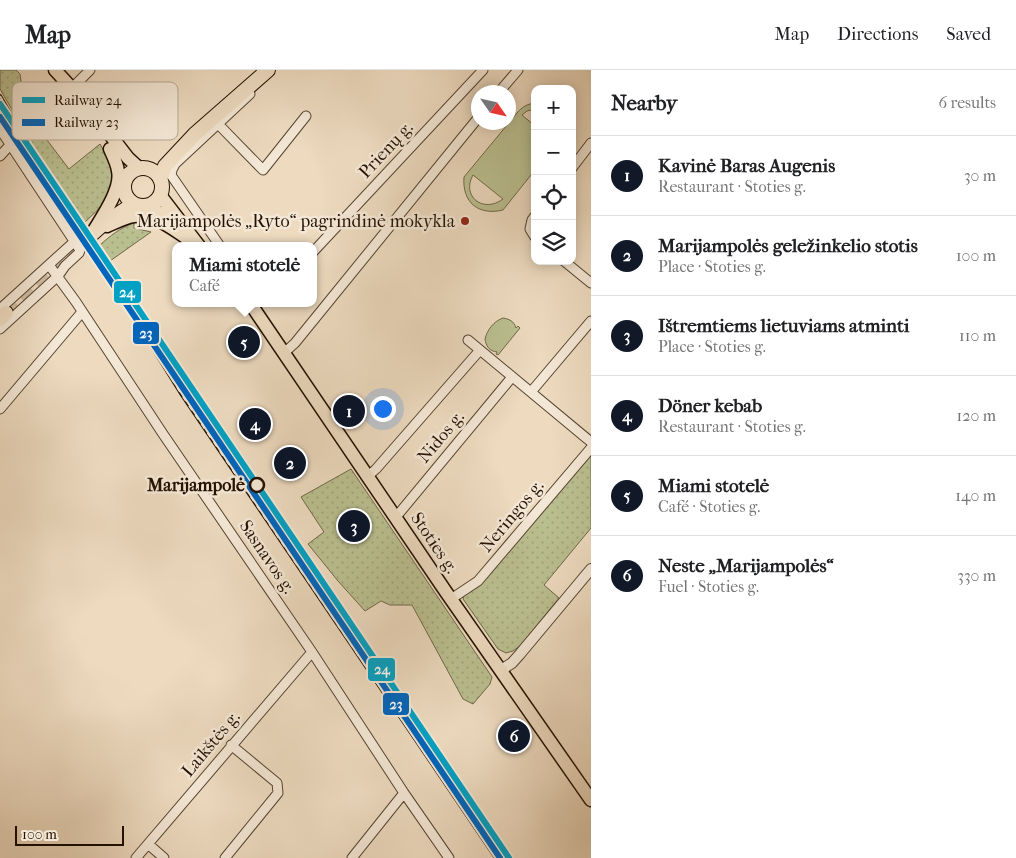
<!DOCTYPE html>
<meta charset="utf-8">
<style>
body{margin:0;font-family:"IM FELL French Canon",serif;background:#f2f2f2;color:#202124}
.controls{position:absolute;right:15px;top:15px;display:grid;overflow:hidden;border-radius:10px;box-shadow:0 2px 12px #0003}
.controls button{width:45px;height:45px;display:grid;place-items:center;padding:0;border:0;border-bottom:1px solid #e0e0e0;background:#fff;color:#202124;font:25px sans-serif}
.compass{position:absolute;left:471px;top:15px;width:45px;height:45px;border-radius:50%;background:#fff;box-shadow:0 2px 12px #0003;rotate:124deg}
.scale{position:absolute;left:15px;bottom:12px;width:109px;box-sizing:border-box;padding-left:5px;border:2px solid #241100;border-top:0;font-size:14px;line-height:18px;white-space:nowrap;color:#241100;-webkit-text-stroke:4px #f3e7d5;paint-order:stroke}
.you{position:absolute;left:382px;top:338px;width:18px;height:18px;margin:-12px;border:4px solid #fff;border-radius:50%;background:#1a73e8;box-shadow:0 0 0 8px #1a73e833}
.badge{display:grid;place-items:center;width:32px;height:32px;border-radius:50%;background:#111827;color:#fff;font-size:16px;font-weight:700}
.pin{position:absolute;translate:-50% -50%;border:2px solid #fff;box-shadow:0 1px 5px #0006}
.popup{position:absolute;left:172px;top:172px;width:145px;height:65px;box-sizing:border-box;display:grid;place-content:center;border-radius:10px;background:#fff;filter:drop-shadow(0 1px 4px #0005);font-size:16px;white-space:nowrap;color:#757577}
.popup b{font-size:19px;color:#202124}
.popup::after{content:'';position:absolute;left:50%;top:100%;margin-left:-10px;border:10px solid transparent;border-top-color:#fff}
.list{margin:0;padding:0;list-style:none}
h2{display:flex;justify-content:space-between;align-items:center;height:65px;margin:0;padding:0 20px;font-size:21px}
h2 small{font-size:16px;font-weight:400;color:#757577}
.list li{display:grid;grid-template-columns:32px 1fr auto;gap:15px;align-items:center;box-sizing:border-box;height:80px;padding:0 20px;border-top:1px solid #e0e0e0}
.list b{display:block;font-size:19px;white-space:nowrap}
.list p{margin:0;font-size:16px;white-space:nowrap;color:#757577}
.list em{font-size:16px;font-style:normal;color:#757577}
.icon{flex:none;width:28px;height:28px;fill:none;stroke:currentColor;stroke-width:2;stroke-linecap:round;stroke-linejoin:round}
.map{position:relative;flex:none;width:591px;height:788px;overflow:hidden}
header{display:flex;align-items:center;gap:30px;box-sizing:border-box;height:70px;padding:0 25px;background:#fff;border-bottom:1px solid #e0e0e0}
header strong{font-size:24px}
nav{display:flex;gap:28px;margin-inline-start:auto;font-size:18px}
main{display:flex}
aside{flex:1;background:#fff}
.map>svg:first-child{display:block}
</style>
<header>
<strong>Map</strong>
<nav><a>Map</a><a>Directions</a><a>Saved</a></nav>
</header>
<main>
<div class="map">
<svg width="591" height="788" viewBox="0 0 591 788">
<defs>
<pattern id="grass-dots" width="8" height="8" patternUnits="userSpaceOnUse" patternTransform="scale(1.25)"><rect width="8" height="8" fill="#babf90"/><path d="M2 2h.1M6 6h.1" fill="none" stroke="#a0a37a" stroke-width="1.8" stroke-linecap="round"/></pattern>
</defs>
<rect width="100%" height="100%" fill="#eddabf"/>
<filter id="stains"><feTurbulence type="fractalNoise" baseFrequency=".004" numOctaves="4"/><feColorMatrix values="0 0 0 0 .2 0 0 0 0 .09 0 0 0 0 .02 0 0 0 .5 -.17"/></filter>
<radialGradient id="worn" r=".72"><stop offset=".6" stop-color="#630" stop-opacity="0"/><stop offset="1" stop-color="#630" stop-opacity=".3"/></radialGradient>
<path fill="url(#grass-dots)" stroke="#6f6848" d="M0,0H16L20,4L25,41L69,99L100,74L114,100L110,122L105,133L84,153L36,81L0,19Z
M134,153V158L151,162L110,191L100,175C110,166 120,158 134,153Z
M591,386V458L544,515L559,528L520,576L513,581L506,583L498,579L463,529L464,525L585,391Z
M351,399L492,607L490,614L473,634L463,629L412,535H390L381,531L365,541L338,511L308,474L324,462L301,427Z"/>
<path fill="#babf90" stroke="#6f6848" fill-rule="evenodd" d="M535,33V39L527,41L522,45L535,56V100L503,140C478,146 462,132 464,107L517,43C522,37 527,34 535,33ZM473,105L503,129C483,144 461,126 473,105Z
M503,248C509,249 514,251 516,258L518,256L520,258L498,285L496,284L497,282C489,281 486,276 485,269C487,260 494,251 503,248Z"/>
<g fill="none" stroke-linecap="round" stroke-linejoin="round">
<path stroke="#cfbca2" stroke-width="14" stroke-dasharray="14 7" stroke-linecap="butt" d="M6,243L92,164"/>
<defs>
<path id="minor" d="M72,18L90,0
M499,22L518,0
M219,55L263,100L306,46
M0,59L80,180L79,183L65,196L58,206L0,259
M0,86L11,74
M572,98L591,73
M535,146L532,150L530,159L535,167
M220,176L171,105L172,100L175,94L250,24
M313,182L483,0
M564,191L591,213
M49,195L76,232L163,364L312,582L404,723L449,788
M0,239L75,171
M468,270L591,372
M284,283L295,273L478,48
M531,322L591,251
M0,339L82,242
M367,407L376,399L480,280
M396,447L512,307
M451,529L478,511L591,378
M148,774L164,788
M136,788L312,582
M225,788L278,723L277,713L231,675
M352,788L404,723"/>
<path id="tertiary" d="M501,600L512,593L520,584L591,499"/>
<path id="primary" d="M55,0L88,36L128,88L139,98
M160,125L199,176
M150,135L167,150
M107,156C114,153 122,149 129,147C152,141 171,158 188,169
M93,162C102,147 122,119 118,101C117,93 113,86 110,79
M250,233L446,522L591,730"/>
<path id="trunk" d="M124 117a19 19 0 1 1 38 0a19 19 0 1 1-38 0Z
M160,109L165,96L195,64L268,0
M92,164L102,155L133,134
M0,249L6,243"/>
</defs>
<use href="#minor" stroke="#564330" stroke-width="11"/>
<use href="#tertiary" stroke="#564330" stroke-width="12"/>
<use href="#primary" stroke="#241100" stroke-width="15"/>
<use href="#trunk" stroke="#241100" stroke-width="16"/>
<use href="#minor" stroke="#f3e7d5" stroke-width="9"/>
<use href="#tertiary" stroke="#f3e7d5" stroke-width="10"/>
<use href="#primary" stroke="#eddabf" stroke-width="12"/>
<use href="#trunk" stroke="#eddabf" stroke-width="14"/>
<defs>
<path id="rail" d="M0,26L11,45L49,115L73,154L96,187L182,325L496,788"/>
</defs>
<use href="#rail" stroke="#241100" stroke-width="4"/>
<use href="#rail" stroke="#f3e7d5" stroke-width="2" stroke-dasharray="5.5" stroke-linecap="butt"/>
<defs>
<path id="rail-1" d="M0,34L509,788"/>
<path id="rail-2" d="M0,47L500,788"/>
</defs>
<use href="#rail-1" stroke="#f3e7d5" stroke-width="10"/>
<use href="#rail-2" stroke="#f3e7d5" stroke-width="10"/>
<use href="#rail-1" stroke="#02a1c4" stroke-width="6"/>
<use href="#rail-2" stroke="#0065bd" stroke-width="6"/>
</g>
<circle fill="#8f2418" stroke="#f3e7d5" stroke-width="2" cx="465" cy="151" r="5"/>
<circle fill="#f3e7d5" stroke="#241100" stroke-width="2.5" cx="257" cy="415" r="7"/>
<g text-anchor="middle" dominant-baseline="central" stroke-width="5" stroke-linejoin="round" paint-order="stroke">
<g font-size="18" fill="#241100" stroke="#f3e7d5">
<text transform="translate(386 80) rotate(-47)">Prienų g.</text>
<text transform="translate(441 367) rotate(-50)">Nidos g.</text>
<text transform="translate(512 446) rotate(-50)">Neringos g.</text>
<text transform="translate(434 473) rotate(56)">Stoties g.</text>
<text transform="translate(267 487) rotate(56)">Sasnavos g.</text>
<text transform="translate(211 674) rotate(-50)">Laikštės g.</text>
</g>
<g font-size="18" fill="#241100" stroke="#f3e7d5" text-anchor="end">
<text x="455" y="151">Marijampolės „Ryto“ pagrindinė mokykla</text>
</g>
<g font-size="18" font-weight="bold" fill="#241100" stroke="#f3e7d5" text-anchor="end">
<text x="245" y="415">Marijampolė</text>
</g>
</g>
<rect x="12" y="12" width="166" height="58" rx="8" fill="#f3e7d5" stroke="#b5a795" stroke-width="1"/>
<rect x="22" y="27" width="23" height="6" fill="#02a1c4"/>
<rect x="22" y="49" width="23" height="7" fill="#0065bd"/>
<g font-size="14" fill="#241100">
<text x="54" y="35">Railway 24</text>
<text x="54" y="57">Railway 23</text>
</g>
<g stroke="#f3e7d5" stroke-width="2">
<rect x="113" y="210" width="29" height="24" rx="5" fill="#02a1c4"/>
<rect x="132" y="251" width="28" height="24" rx="5" fill="#0065bd"/>
<rect x="367" y="587" width="29" height="25" rx="5" fill="#02a1c4"/>
<rect x="382" y="622" width="28" height="24" rx="5" fill="#0065bd"/>
</g>
<g font-size="14" text-anchor="middle" font-weight="bold" fill="#fff">
<text x="127" y="227">24</text>
<text x="146" y="268">23</text>
<text x="382" y="604">24</text>
<text x="396" y="639">23</text>
</g>
<rect width="100%" height="100%" filter="url(#stains)"/>
<rect width="100%" height="100%" fill="url(#worn)"/>
</svg>
<div class="controls">
<button>+</button>
<button>−</button>
<button><svg class="icon" aria-label="locate" viewBox="0 0 24 24"><circle cx="12" cy="12" r="6"/><path d="M12 2v4M12 18v4M2 12h4M18 12h4"/></svg></button>
<button><svg class="icon" aria-label="layers" viewBox="0 0 24 24"><path d="M12 4l9 5-9 5-9-5zM3 14l9 5 9-5"/></svg></button>
</div>
<svg class="compass" viewBox="-18 -18 36 36"><path d="M0-13l5 13h-10z" fill="#e53935"/><path d="M0 13l5-13h-10z" fill="#757577"/></svg>
<div class="scale">100 m</div>
<div class="you"></div>
<div class="pin badge" style="left:349px;top:341px">1</div>
<div class="pin badge" style="left:290px;top:393px">2</div>
<div class="pin badge" style="left:354px;top:456px">3</div>
<div class="pin badge" style="left:255px;top:354px">4</div>
<div class="pin badge" style="left:244px;top:272px">5</div>
<div class="popup"><b>Miami stotelė</b>Café</div>
<div class="pin badge" style="left:514px;top:666px">6</div>
</div>
<aside>
<h2>Nearby<small>6 results</small></h2>
<ul class="list">
<li><span class="badge">1</span><div><b>Kavinė Baras Augenis</b><p>Restaurant · Stoties g.</p></div><em>30 m</em></li>
<li><span class="badge">2</span><div><b>Marijampolės geležinkelio stotis</b><p>Place · Stoties g.</p></div><em>100 m</em></li>
<li><span class="badge">3</span><div><b>Ištremtiems lietuviams atminti</b><p>Place · Stoties g.</p></div><em>110 m</em></li>
<li><span class="badge">4</span><div><b>Döner kebab</b><p>Restaurant · Stoties g.</p></div><em>120 m</em></li>
<li><span class="badge">5</span><div><b>Miami stotelė</b><p>Café · Stoties g.</p></div><em>140 m</em></li>
<li><span class="badge">6</span><div><b>Neste „Marijampolės“</b><p>Fuel · Stoties g.</p></div><em>330 m</em></li>
</ul>
</aside>
</main>
